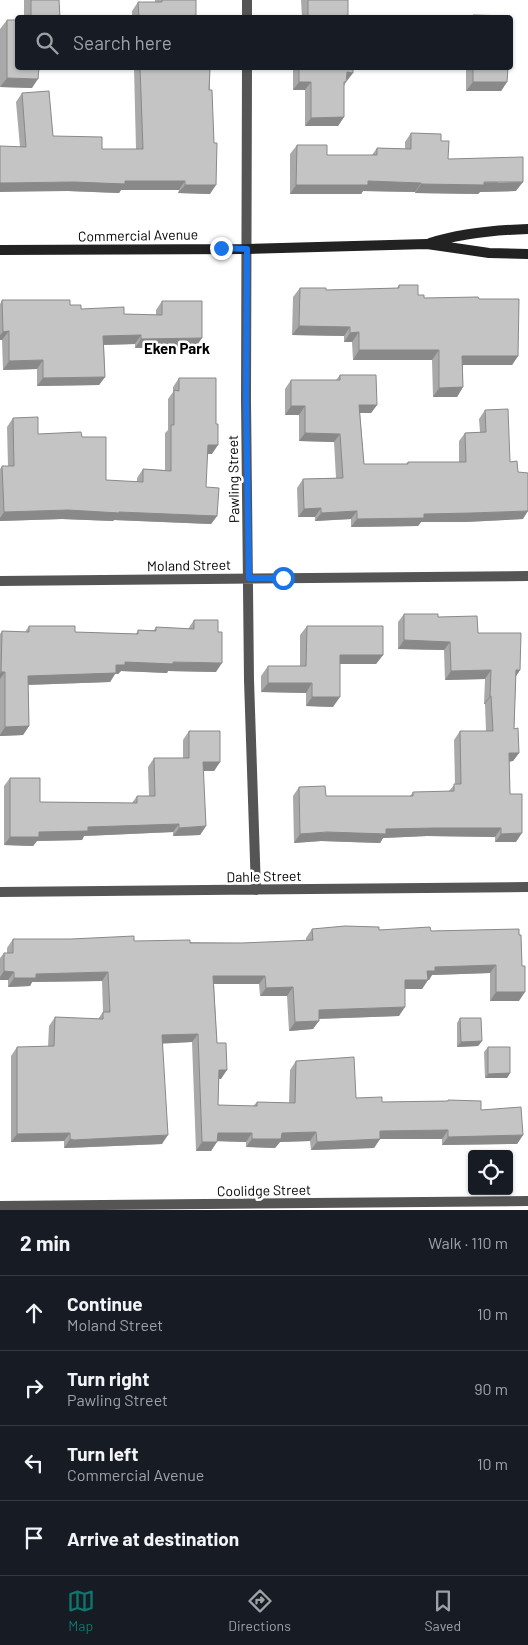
<!DOCTYPE html>
<meta charset="utf-8">
<style>
body{margin:0;font-family:Barlow,sans-serif;background:#20242c;color:#f1f3f6}
.controls{position:absolute;right:15px;bottom:15px;display:grid;overflow:hidden;border-radius:5px;box-shadow:0 1px 4px #0004}
.controls button{width:45px;height:45px;display:grid;place-items:center;padding:0;border:0;border-bottom:1px solid #363941;background:#171b24;color:#f1f3f6;font:25px sans-serif}
.stop{position:absolute;width:15px;height:15px;margin:-11px;border:4px solid #1a73e8;border-radius:50%;background:#fff}
.stop.end{background:#1a73e8;border-color:#fff;box-shadow:0 1px 5px #0008}
.list{margin:0;padding:0;list-style:none}
h2{display:flex;justify-content:space-between;align-items:center;height:65px;margin:0;padding:0 20px;font-size:21px}
h2 small{font-size:16px;font-weight:400;color:#9ea1a6}
.list li{display:grid;grid-template-columns:32px 1fr auto;gap:15px;align-items:center;box-sizing:border-box;height:75px;padding:0 20px;border-top:1px solid #363941}
.list b{display:block;font-size:19px;white-space:nowrap}
.list p{margin:0;font-size:16px;white-space:nowrap;color:#9ea1a6}
.list em{font-size:16px;font-style:normal;color:#9ea1a6}
.icon{flex:none;width:28px;height:28px;fill:none;stroke:currentColor;stroke-width:2;stroke-linecap:round;stroke-linejoin:round}
.map{position:relative;flex:none;width:528px;height:1210px;overflow:hidden}
.search{position:absolute;background:#171b24;box-shadow:0 1px 4px #0004;left:15px;right:15px;top:15px;height:55px;display:flex;align-items:center;gap:12px;box-sizing:border-box;padding:0 18px;border-radius:5px;color:#9ea1a6;font-size:19px}
.sheet{height:365px;background:#171b24}
nav{display:flex;justify-content:space-around;align-items:center;box-sizing:border-box;height:70px;border-top:1px solid #363941;background:#171b24;font-size:14px;color:#9ea1a6}
nav a{display:grid;justify-items:center;gap:2px}
nav .on{color:#0f766e}
.map>svg:first-child{display:block}
</style>
<div class="map">
<svg width="528" height="1210" viewBox="0 0 528 1210">
<rect width="100%" height="100%" fill="#fff"/>
<g fill="none" stroke-linecap="round" stroke-linejoin="round">
<path stroke="#555" stroke-width="10" d="M247,18V0
M247,68L246,400L249,680L256,890
M0,581L528,576
M0,892L528,887
M0,1206L528,1201"/>
<path stroke="#222" stroke-width="10" d="M430,243C462,233 495,230 528,229
M0,250L247,249L427,244L489,253L528,254"/>
</g>
<path fill="#a9a9a9" d="M24,0H59L60,18H24Z
M155,0H196V18H132V11L138,2H155Z
M301,0H348V18H302Z
M7,20L32,88L0,87V29Z
M134,68H210V194L178,193L179,190H121L119,193L68,191L20,147L16,102L22,93L53,136L102,149H136Z
M293,68H353L344,86V117L338,126H305V90H293Z
M466,68H508L507,82L501,91H466Z
M411,133L441,141L448,159L516,191L480,192L478,194L415,193V192L363,191L361,194H290V154L297,145L327,155H372L377,148L405,149V142Z
M399,285L424,298L479,299L518,356L512,365H463V387L457,397H433L432,360H353L352,342H344V336L292,335L293,297L300,288L326,290L397,288Z
M2,300L70,305L81,309L124,314L156,315V310L162,301L196,347L135,348V344L104,345L105,377L99,385L37,386V369L3,370L2,340H0V304Z
M340,375L377,405L371,413H360L364,464H406L408,462H459V441L465,433L480,432L479,419L485,410L510,462L523,519L465,522H421L418,526L351,527V519L315,521V517H298L297,488L303,479L336,478L334,442L299,441V415H285V389L291,380H336Z
M179,378L212,454H207L206,487L217,516L211,524L114,520L113,521L62,519L0,521V469L2,466H8L7,427L13,418L38,434L82,437L106,480L137,482V478L143,469L165,470V433L168,430V399L173,392V387Z
M404,614L438,617L478,633L520,670L516,676L514,729L519,753L513,761L509,762L510,794L516,842H495V837L427,836L383,838L380,843L321,841L294,843L293,796L299,787L326,796H410L413,792H448L455,784L454,740L460,731H486L485,704H484L485,679L445,680L444,650L398,649V622Z
M194,620L216,672L168,671L167,673L121,671L118,674H115L110,682L28,685L29,726L23,735L0,736V634L2,631L25,632L29,626L75,632L136,634L138,630H154L156,627L188,629Z
M307,626L383,655L376,664H340L333,707L306,706V693L261,692V676L268,666H300V635Z
M189,731L220,762L214,771H203L206,826L200,835L173,836V832L84,836L82,840L37,841L33,846L4,845V786L10,778L40,802L132,803L137,796H149L148,767L154,758H183V740Z
M312,929L379,930L431,931L519,929V1001H490V973L432,975L429,980H428L422,989H405L399,1016L319,1019L313,1029L289,1031L287,996H260L259,984H214L217,1043L221,1079H219L218,1105L253,1106L257,1102L289,1103L290,1070L296,1061L356,1098L382,1102L448,1101V1100L481,1110L523,1135L517,1144L442,1145V1139H380L374,1148L311,1150L310,1141L280,1142L275,1148L246,1147V1142L217,1141L211,1151H196L192,1042L163,1043L162,1144L68,1148H64V1141L11,1142V1056L17,1047H48L49,1026L55,1017L98,1019L103,1012L102,981L32,982L30,986L8,987V980H0V958L4,953H7V948L13,939L242,943L306,941V938Z
M460,1018L482,1041L478,1046L457,1047V1023Z
M488,1047L510,1073L507,1078H485L484,1052Z"/>
<path fill="#898989" d="M347,72L353,73L347,81Z
M7,78L38,79L32,88L0,87Z
M299,82H311L305,90H293Z
M473,82H507L501,91H466Z
M344,117L338,126H305L311,118Z
M125,181H185L179,190H121L119,193L68,191L0,192V183Z
M368,181L421,183L415,192L363,191L361,194H290L296,185Z
M523,182L516,191L480,192L478,194L415,193L421,184Z
M185,185H216L210,194L178,193Z
M299,326L350,327L344,336L292,335Z
M9,331L2,340H0V335L3,332Z
M359,332L352,342H344L350,333Z
M141,335L135,344L97,345L103,336Z
M202,338L196,347L135,348L141,339Z
M359,350H439L432,360H353Z
M462,356H518L512,365H456Z
M43,360L37,369L3,370L9,361Z
M105,377L99,385L37,386L43,378Z
M463,387L457,397H433L439,388Z
M359,405H377L371,413H353Z
M291,406H305L299,415H285Z
M305,433L340,434L334,442L299,441Z
M208,445H218L212,454H202Z
M321,508L315,517H298L304,509Z
M68,510L119,512L217,516L211,524L114,520L113,521L62,519L0,521V518L4,512Z
M357,511L351,519L315,521L321,513Z
M528,511L523,519L465,522H421L418,526L351,527L357,519L424,514Z
M404,640L450,642L444,650L398,649Z
M340,655H383L376,664H334Z
M125,662L222,663L216,672L168,671L167,673L121,671L118,674H115L110,682L22,685L28,676L116,665Z
M491,670L485,679L445,680L451,671Z
M516,670H520L514,679Z
M1,672H5L0,679V673Z
M268,683H312L306,693L261,692Z
M490,696H491L485,704H484Z
M312,697H340L333,707L306,706Z
M29,726L23,735L0,736V735L5,727Z
M509,753H519L513,761L503,762Z
M203,762H220L214,771H197Z
M179,824L173,832L84,836L82,840L37,841L33,846L4,845L10,837L39,832L88,827Z
M206,826L200,835L173,836L179,828Z
M434,828H501L495,837L427,836L383,838L380,843L321,841L294,843L300,834L386,829Z
M522,833L516,842H495L501,834Z
M496,965L490,973L432,975L429,980H421L427,971L435,967Z
M4,971L14,972L8,980H0V977Z
M108,972L102,981L32,982L30,986L8,987L14,978L36,974Z
M213,976H265L259,984H207Z
M405,980H428L422,989H399Z
M293,987L287,996H260L266,988Z
M496,992H525L519,1001H490Z
M405,1007L399,1016L313,1019L319,1010Z
M319,1021L313,1029L289,1031L295,1022Z
M198,1034L192,1042L156,1044L162,1035Z
M482,1041L478,1046L457,1047L461,1042Z
M219,1070H227L221,1079H213Z
M510,1073L507,1078H485L488,1074Z
M448,1130L442,1139H374L380,1131Z
M316,1132L310,1141L280,1142L275,1148L246,1147L252,1139L282,1133Z
M70,1133L64,1141L11,1142L17,1134Z
M218,1133H252L246,1142L212,1141Z
M168,1135L162,1144L64,1148L70,1139Z
M523,1135L517,1144L442,1145L448,1137Z
M380,1139L374,1148L311,1150L317,1142Z
M202,1142H217L211,1151H196Z"/>
<path fill="#c4c4c4" stroke="#898989" d="M31,0H59L60,18H31Z
M162,0H196V18H139L138,2H162Z
M308,0H348V18H308Z
M473,15L510,16V18H473Z
M7,20H18V68H39L38,79L7,78Z
M140,68H210L209,90H212L214,143H217L216,185H185V181H125V184L74,182L0,183V146L26,147L22,93L49,91L53,136L102,137V149H143Z
M299,68H353V73L347,72L346,82H344V117L311,118V82H299Z
M473,68H508L507,82H473Z
M411,133L441,134V141H449L448,159L523,157V182H484V185L421,184V183L368,181V185H296L297,145H327V155H377V148L411,149Z
M399,285H418V295H424V298L478,297L479,299H519L518,356H462L463,387L439,388V350H359V332L350,333V327L299,326L300,288H326V290L399,288Z
M2,300H70V305H81V309L124,307V314L162,315V301H202V338L141,339V335L103,336L105,377L43,378V360L9,361V331L3,332Z
M340,375H376L377,405H359L364,464H408V462H466L465,433L486,432L485,410L508,409L510,462L517,461L518,472L528,473V511L471,513L424,514V518L357,519V511L321,513V508L304,509L303,479L343,478L340,434L305,433V406H291V380H340Z
M179,378H216V424H218V445H208L206,487L219,488L217,516L119,512V513L68,510L4,512L2,466H14L13,418L38,417V434L81,432L82,437H106V480L143,482V469L171,471V425H174V390L179,391Z
M404,614H438V617L477,616L478,633H521L520,670H516L514,729L518,728L519,753H509L510,794H522V833L501,834V828H434L386,829V834L327,832L300,834L299,787L325,786L326,796H413V792L454,791V784H461L460,731H493L491,696H490L491,670L451,671L450,642L404,640Z
M194,620H218V632H222V663L173,662V664L125,662V665H116V673L28,676L29,726L5,727V672H1L2,631L29,632V626H75V632L138,634V630L156,631V627L194,629Z
M307,626H383V655H340V697H312V683H268V666H306Z
M189,731H220V762H203L206,826L179,828V824L88,827V831L39,832V837H10V778H40V802L137,803V796H155L154,758H189Z
M345,926L379,927V930L430,927L431,931L519,929V935H521L522,966H525V992H496V965L435,967V971H427L428,980H405V1007L319,1010V1021L295,1022L293,987L266,988L265,976H213L217,1043H226L227,1070H219L218,1105L257,1106V1102L295,1103L296,1061L354,1057L356,1098L382,1097V1102L448,1101V1100L481,1101V1110L521,1107L523,1135L448,1137V1130L380,1131V1139L317,1142L316,1132L282,1133L281,1139H252V1133H218L217,1142H202L198,1034L162,1035L168,1135L74,1140L70,1139V1133L17,1134V1047L54,1046L55,1017L103,1019V1012H110L108,972L36,974V978H14V972L4,971V953H13V939H71L134,936V941L190,940V943H242L313,940L312,929Z
M460,1018H481L482,1041L461,1042Z
M488,1047H510V1073L488,1074Z"/>
<g fill="none" stroke-linecap="round" stroke-linejoin="round">
<path stroke="#1a73e8" stroke-width="6" d="M221,248L247,249L246,400L249,578H283"/>
</g>
<g text-anchor="middle" dominant-baseline="central" stroke-width="5" stroke-linejoin="round" paint-order="stroke">
<g font-size="14" fill="#000" stroke="#fff">
<text transform="translate(138 235) rotate(-1)">Commercial Avenue</text>
<text transform="translate(233 479) rotate(-91)">Pawling Street</text>
<text transform="translate(189 565) rotate(-1)">Moland Street</text>
<text transform="translate(264 876) rotate(-1)">Dahle Street</text>
<text transform="translate(264 1190) rotate(-1)">Coolidge Street</text>
</g>
<g font-size="15" font-weight="bold" fill="#000" stroke="#fff">
<text x="177" y="348">Eken Park</text>
</g>
</g>
</svg>
<div class="controls">
<button><svg class="icon" aria-label="locate" viewBox="0 0 24 24"><circle cx="12" cy="12" r="6"/><path d="M12 2v4M12 18v4M2 12h4M18 12h4"/></svg></button>
</div>
<div class="stop" style="left:283px;top:578px"></div>
<div class="stop end" style="left:221px;top:248px"></div>
<div class="search"><svg class="icon" aria-label="search" viewBox="0 0 24 24"><circle cx="10" cy="10" r="6"/><path d="M15 15l6 6"/></svg>Search here</div>
</div>
<section class="sheet">
<h2>2 min<small>Walk · 110 m</small></h2>
<ul class="list">
<li><svg class="icon" aria-label="ahead" viewBox="0 0 24 24"><path d="M12 20V5M6 11l6-6 6 6"/></svg><div><b>Continue</b><p>Moland Street</p></div><em>10 m</em></li>
<li><svg class="icon" aria-label="right" viewBox="0 0 24 24"><path d="M7 20v-9h11M14 6l5 5-5 5"/></svg><div><b>Turn right</b><p>Pawling Street</p></div><em>90 m</em></li>
<li><svg class="icon" aria-label="left" viewBox="0 0 24 24"><path d="M17 20v-9H6M10 6l-5 5 5 5"/></svg><div><b>Turn left</b><p>Commercial Avenue</p></div><em>10 m</em></li>
<li><svg class="icon" aria-label="arrive" viewBox="0 0 24 24"><path d="M6 21V4h12l-3 4 3 4H6"/></svg><div><b>Arrive at destination</b></div></li>
</ul>
</section>
<nav>
<a class="on"><svg class="icon" aria-label="map" viewBox="0 0 24 24"><path d="M3 6l6-2 6 2 6-2v14l-6 2-6-2-6 2zM9 4v14M15 6v14"/></svg>Map</a>
<a><svg class="icon" aria-label="directions" viewBox="0 0 24 24"><path d="M12 3l9 9-9 9-9-9zM9 14v-3h6M13 9l2 2-2 2"/></svg>Directions</a>
<a><svg class="icon" aria-label="saved" viewBox="0 0 24 24"><path d="M7 4h10v16l-5-4-5 4z"/></svg>Saved</a>
</nav>
